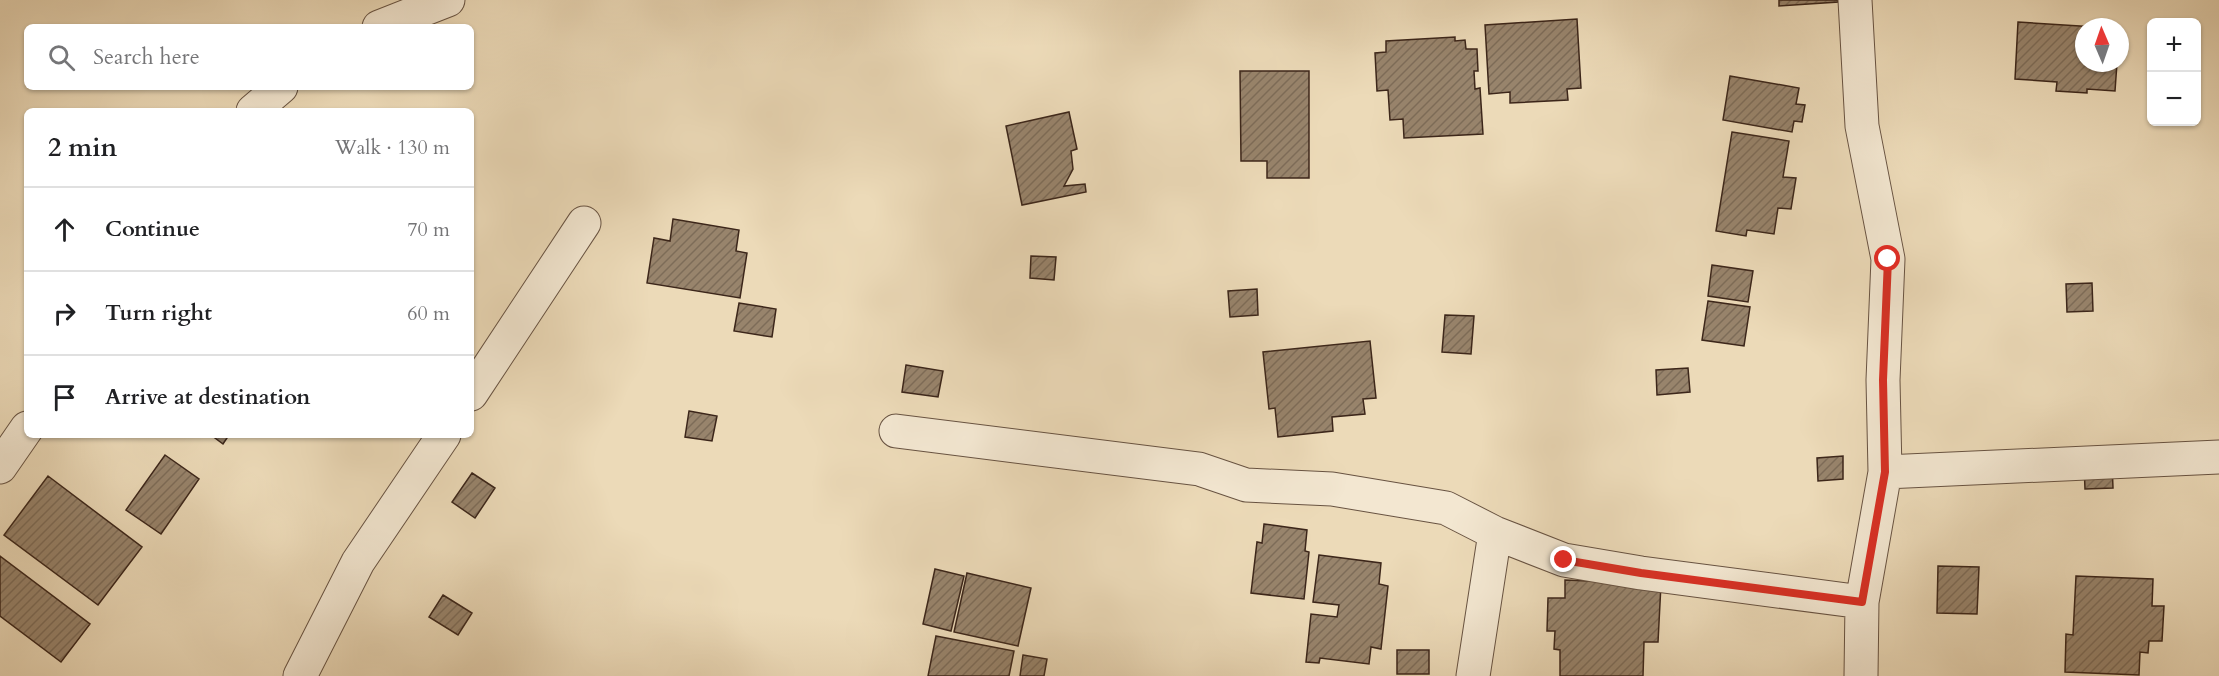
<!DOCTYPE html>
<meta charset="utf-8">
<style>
body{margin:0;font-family:Cardo,serif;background:#f6f6f6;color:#202124}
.controls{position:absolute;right:18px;top:18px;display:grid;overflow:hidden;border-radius:9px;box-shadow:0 2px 4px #0004}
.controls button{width:54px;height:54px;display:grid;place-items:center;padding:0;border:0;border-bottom:2px solid #e0e0e0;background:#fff;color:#202124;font:30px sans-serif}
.compass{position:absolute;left:2075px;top:18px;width:54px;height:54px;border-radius:50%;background:#fff;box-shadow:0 2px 4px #0004;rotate:358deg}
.stop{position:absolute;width:18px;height:18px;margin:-14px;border:4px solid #d93025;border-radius:50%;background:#fff}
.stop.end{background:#d93025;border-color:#fff;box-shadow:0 2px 6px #0008}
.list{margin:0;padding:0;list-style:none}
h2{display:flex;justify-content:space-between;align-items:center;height:78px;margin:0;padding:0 24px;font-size:26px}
h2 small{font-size:20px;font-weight:400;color:#757577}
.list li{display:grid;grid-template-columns:39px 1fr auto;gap:18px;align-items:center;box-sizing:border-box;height:84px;padding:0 24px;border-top:2px solid #e0e0e0}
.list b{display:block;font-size:22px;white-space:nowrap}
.list em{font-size:20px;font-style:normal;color:#757577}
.icon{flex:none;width:33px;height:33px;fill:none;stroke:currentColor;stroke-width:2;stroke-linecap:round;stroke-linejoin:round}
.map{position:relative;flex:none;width:2219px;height:676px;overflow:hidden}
.search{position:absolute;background:#fff;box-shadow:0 2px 4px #0004;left:24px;top:24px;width:450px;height:66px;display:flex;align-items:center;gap:15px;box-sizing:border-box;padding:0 21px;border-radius:9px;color:#757577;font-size:22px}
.panel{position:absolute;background:#fff;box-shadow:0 2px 4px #0004;left:24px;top:108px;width:450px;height:330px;border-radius:9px}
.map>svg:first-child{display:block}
</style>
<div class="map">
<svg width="2219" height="676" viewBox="0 0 2219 676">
<defs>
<pattern id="building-hatch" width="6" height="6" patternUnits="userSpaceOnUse" patternTransform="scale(1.5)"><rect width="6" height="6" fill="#98846c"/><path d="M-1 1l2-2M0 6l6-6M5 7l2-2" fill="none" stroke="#7d6c58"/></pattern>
</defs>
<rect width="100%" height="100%" fill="#ecdab8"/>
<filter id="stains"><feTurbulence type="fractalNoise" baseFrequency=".00333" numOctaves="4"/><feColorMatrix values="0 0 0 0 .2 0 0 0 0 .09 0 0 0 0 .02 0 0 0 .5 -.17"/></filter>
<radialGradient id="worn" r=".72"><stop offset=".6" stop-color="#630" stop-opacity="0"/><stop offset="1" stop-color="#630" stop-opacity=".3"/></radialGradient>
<path fill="url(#building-hatch)" stroke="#3c261a" stroke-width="1.5" d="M1779,0H1837L1838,2L1779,6Z
M1577,19L1581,88L1567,89L1568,100L1510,103V92L1489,94L1485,25Z
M2018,22L2096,27H2084V63H2117L2115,91L2087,89V93L2056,91L2057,82L2015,79Z
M1455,37V41L1465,40L1466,49H1477L1478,71H1474L1475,89L1480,88L1483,134L1404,138L1403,119L1390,120L1388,90L1377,91L1375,53L1386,52V41Z
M1240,71H1309V178H1267V161H1241Z
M1730,76L1799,88L1796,104L1805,105L1802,122L1794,121L1792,132L1723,120Z
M1069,112L1077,149L1071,151L1073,169L1064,186L1085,184L1086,192L1022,205L1006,126Z
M1732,132L1789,141L1783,177L1796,178L1791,209L1778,208L1774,234L1747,230L1746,236L1716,231Z
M673,219L739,230L736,251L747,253L740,298L647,283L654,238L670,241Z
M1031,256L1056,257L1054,280L1030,278Z
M1712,265L1753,271L1748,302L1708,296Z
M2092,283L2093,311L2067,312L2066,284Z
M1257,289L1258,315L1230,317L1228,291Z
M1708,301L1750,307L1744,346L1702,340Z
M739,303L776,309L772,337L734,331Z
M1445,315L1474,316L1471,354L1442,352Z
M1370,341L1376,398L1363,399L1365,414L1332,417L1333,431L1278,437L1275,408L1269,409L1263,352Z
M906,365L943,371L938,397L902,392Z
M1688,368L1690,392L1657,395L1656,370Z
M689,411L717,416L712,441L685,437Z
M211,435H229L223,444Z
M165,455L199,479L161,534L126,510Z
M1843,456V479L1818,481L1817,458Z
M2112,463L2113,488L2085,489L2084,464Z
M472,473L495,488L475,518L452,502Z
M48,476L142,547L98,605L4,535Z
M1264,524L1307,530L1305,551L1309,552L1304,599L1251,593L1257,542L1262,543Z
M1319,555L1381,563L1379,584L1388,586L1381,649L1371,647L1369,664L1320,658L1319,663L1306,662L1311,614L1337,617L1339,605L1313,602Z
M0,556L90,624L61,662L0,616Z
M1938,566L1979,567L1977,614L1937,613Z
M935,569L964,576L951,631L923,624Z
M967,573L1031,588L1018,646L954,632Z
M2076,576L2153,579L2152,606H2164L2162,641H2149L2148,653L2140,652L2139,675L2065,672L2066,634L2073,635Z
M1565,580L1661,584L1658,642H1644L1643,676H1560V650L1554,649L1555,631H1547L1548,598H1565Z
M443,595L472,613L458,635L429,617Z
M936,636L1014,651L1009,676H928Z
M1397,650H1429V674H1397Z
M1023,655L1047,659L1044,676H1020Z"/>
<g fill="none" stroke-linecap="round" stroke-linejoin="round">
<defs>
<path id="minor" d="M1855,0L1862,126L1888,259L1883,380L1885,472L1862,602L1861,676
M379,27L448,0
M253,111L281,87
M471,394L584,223
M896,431L1199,469L1246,485L1332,489L1446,508L1495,533L1564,560L1641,573L1862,602
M0,467L27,428
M1885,472L2219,457
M300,676L358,562L444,435
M1473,676L1495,533"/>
</defs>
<use href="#minor" stroke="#685342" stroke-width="35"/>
<use href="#minor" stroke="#f3e7d1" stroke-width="33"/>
</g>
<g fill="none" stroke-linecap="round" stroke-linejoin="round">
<path stroke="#d93025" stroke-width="8" d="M1564,560L1641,573L1862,602L1885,472L1883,380L1888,259"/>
</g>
<rect width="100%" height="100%" filter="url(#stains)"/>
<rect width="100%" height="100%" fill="url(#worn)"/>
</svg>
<div class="controls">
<button>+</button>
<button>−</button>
</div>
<svg class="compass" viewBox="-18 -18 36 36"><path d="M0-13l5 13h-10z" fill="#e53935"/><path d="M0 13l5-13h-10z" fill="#757577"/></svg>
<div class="stop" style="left:1888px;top:259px"></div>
<div class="stop end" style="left:1564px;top:560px"></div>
<div class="search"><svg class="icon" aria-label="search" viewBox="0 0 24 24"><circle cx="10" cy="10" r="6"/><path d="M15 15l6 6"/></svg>Search here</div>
<section class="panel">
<h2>2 min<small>Walk · 130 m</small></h2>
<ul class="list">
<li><svg class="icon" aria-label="ahead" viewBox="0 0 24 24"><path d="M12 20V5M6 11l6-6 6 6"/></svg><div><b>Continue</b></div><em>70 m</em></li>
<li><svg class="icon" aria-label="right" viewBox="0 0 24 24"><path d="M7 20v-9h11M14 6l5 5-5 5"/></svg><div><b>Turn right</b></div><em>60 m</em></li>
<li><svg class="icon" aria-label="arrive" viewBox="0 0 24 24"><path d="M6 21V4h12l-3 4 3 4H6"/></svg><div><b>Arrive at destination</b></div></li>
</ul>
</section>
</div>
